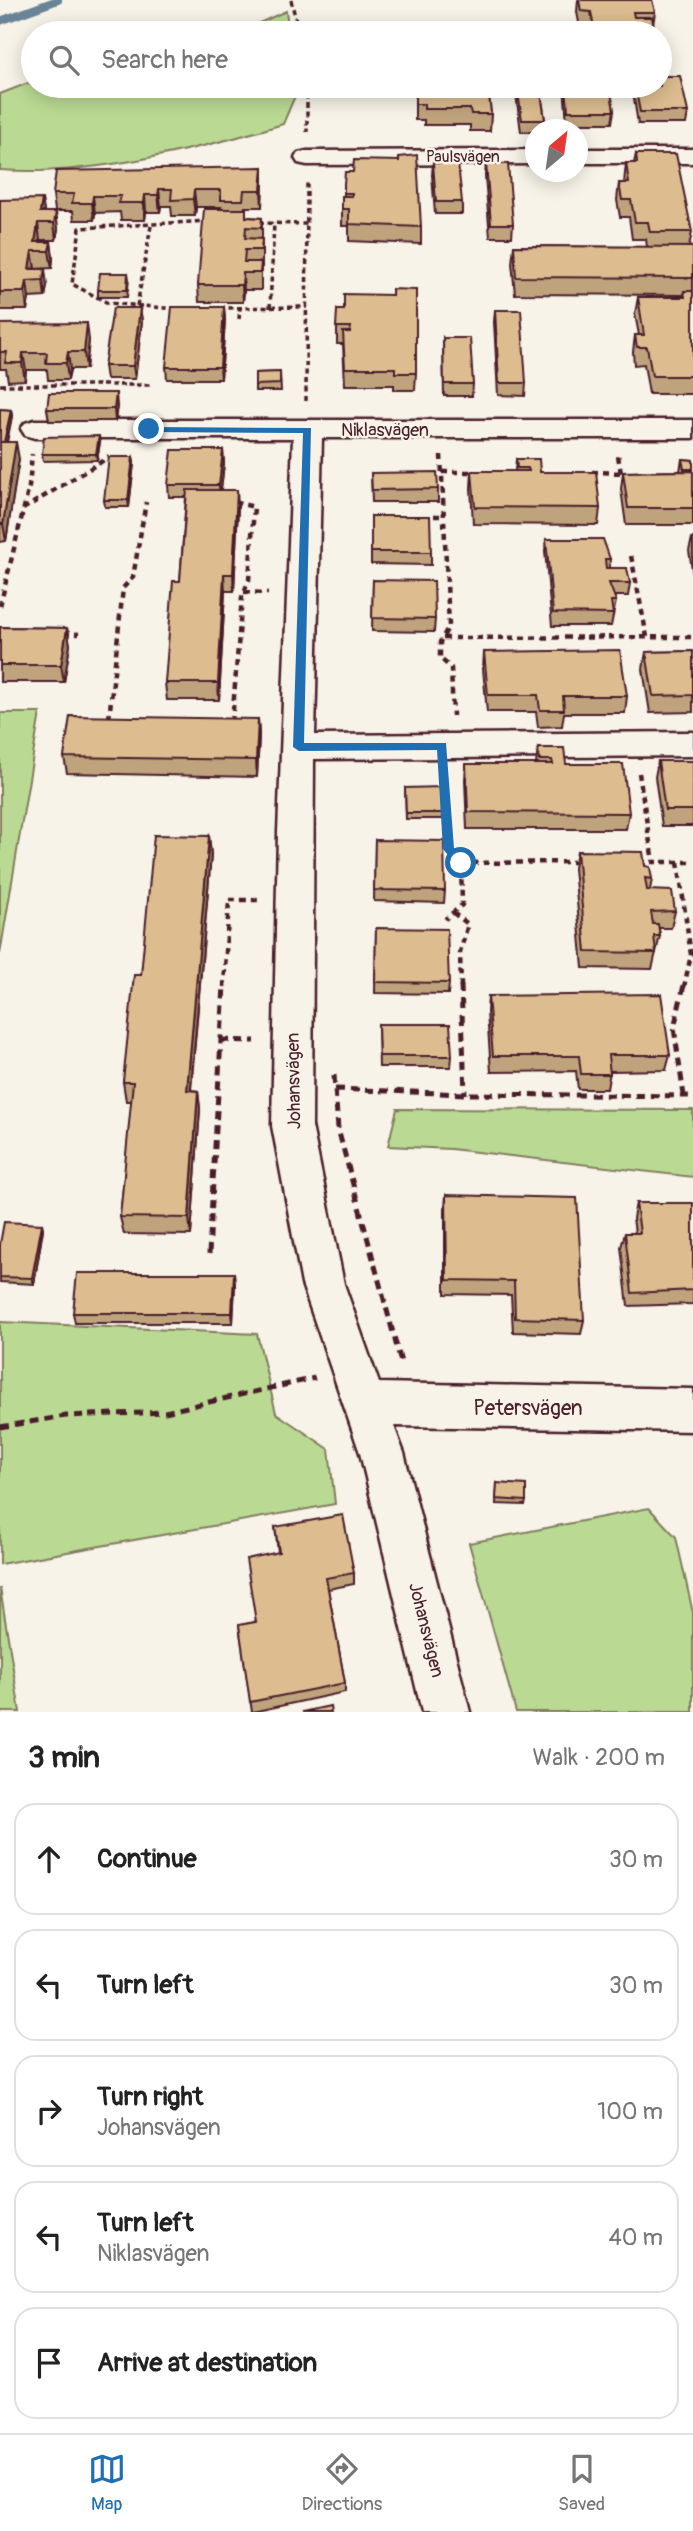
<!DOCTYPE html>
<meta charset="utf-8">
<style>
body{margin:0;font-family:Pangolin,sans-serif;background:#f6f6f6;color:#222}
.compass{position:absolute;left:525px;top:119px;width:63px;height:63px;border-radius:50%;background:#fff;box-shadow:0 4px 18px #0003;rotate:29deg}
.stop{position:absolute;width:21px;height:21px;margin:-16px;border:5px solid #1f6fb2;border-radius:50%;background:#fff}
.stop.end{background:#1f6fb2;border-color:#fff;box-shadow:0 2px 7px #0008}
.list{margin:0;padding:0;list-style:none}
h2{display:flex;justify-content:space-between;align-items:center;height:91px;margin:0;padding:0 28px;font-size:30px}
h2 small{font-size:23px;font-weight:400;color:#767676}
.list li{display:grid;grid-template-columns:46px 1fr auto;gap:21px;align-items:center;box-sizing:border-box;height:112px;margin:0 14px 14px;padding:0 14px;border:2px solid #e0e0e0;border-radius:21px}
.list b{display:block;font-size:26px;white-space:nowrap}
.list p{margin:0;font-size:23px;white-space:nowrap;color:#767676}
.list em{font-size:23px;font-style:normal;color:#767676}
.icon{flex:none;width:38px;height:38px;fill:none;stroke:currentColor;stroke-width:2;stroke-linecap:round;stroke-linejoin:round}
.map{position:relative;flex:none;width:693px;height:1712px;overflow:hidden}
.search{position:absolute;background:#fff;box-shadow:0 4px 18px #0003;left:21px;right:21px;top:21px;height:77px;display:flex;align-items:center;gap:18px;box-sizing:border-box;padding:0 24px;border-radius:38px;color:#767676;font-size:26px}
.sheet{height:721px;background:#fff}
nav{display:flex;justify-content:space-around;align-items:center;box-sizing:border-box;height:98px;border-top:2px solid #e0e0e0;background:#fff;font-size:19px;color:#767676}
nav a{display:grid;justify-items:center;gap:4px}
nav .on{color:#1f6fb2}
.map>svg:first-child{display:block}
</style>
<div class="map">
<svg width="693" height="1712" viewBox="0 0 693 1712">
<rect width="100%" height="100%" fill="#f7f3e8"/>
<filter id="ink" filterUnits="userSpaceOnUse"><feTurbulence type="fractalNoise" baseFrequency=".0143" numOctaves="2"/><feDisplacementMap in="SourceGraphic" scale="14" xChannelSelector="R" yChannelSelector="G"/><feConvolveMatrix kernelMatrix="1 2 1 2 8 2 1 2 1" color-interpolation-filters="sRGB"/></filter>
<g filter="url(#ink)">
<path fill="#bada93" stroke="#827c5f" stroke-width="2" d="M286,11L289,33H237Z
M28,83L58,97L92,86H297L298,89L283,124C201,149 85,177 0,170V94Z
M0,713H40L0,954Z
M397,1109L693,1110V1177L451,1149L388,1146Z
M0,1322L257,1334L276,1413L329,1449L335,1504L0,1564Z
M649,1508L676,1537L693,1613V1712H516L469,1543Z
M0,1588L20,1712H0Z"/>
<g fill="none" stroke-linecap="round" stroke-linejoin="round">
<path stroke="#698496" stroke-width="8" d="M0,21L58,0"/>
<defs>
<path id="street" d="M578,149H693V163H578Z
M536,150V164L307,165L298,163L295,158L298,153L307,151Z
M35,420H693V438H322L315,735L693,732V756L314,759L312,1126L344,1284L379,1383L693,1389V1431L394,1426L404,1453L470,1712H422L360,1453L302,1284L272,1126L278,832L293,438H35L25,435L21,429L25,423Z"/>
</defs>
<use href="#street" stroke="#4a1f2b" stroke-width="5"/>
<path stroke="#4a1f2b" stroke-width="3.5" stroke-dasharray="5 3.5" stroke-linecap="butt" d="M291,0L299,33
M307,86V132
M259,223L307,224
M137,306L151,226
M220,308L307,307
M270,308L274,223
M176,309L108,303L72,284L80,228L208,221
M239,319L240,308
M0,385H153
M306,401L307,182"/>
<path stroke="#4a1f2b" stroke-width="4.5" stroke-dasharray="6 5" stroke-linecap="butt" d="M441,455L449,626L440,642V658L451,668L453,716
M618,456L621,473
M442,472H475
M592,472L626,473
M23,509L109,457
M434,516H444
M631,556L647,637
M244,592L268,593
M0,606L29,487L32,454
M64,633L79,634
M443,638L693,637
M109,719L123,588L133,577L146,502
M232,722L242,597L249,580L254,507L234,502
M639,773L653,862
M444,775L448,849L461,863L462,905L445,919
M640,862H693
M678,862L691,955L684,987
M461,863L579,862
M453,913L468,924L460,952L461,987
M224,987L229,900H259"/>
<path stroke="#4a1f2b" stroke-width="5" stroke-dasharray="9 6" stroke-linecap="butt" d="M461,985L465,1094
M684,985L674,1028L684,1096
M221,1040L255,1041
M334,1075L338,1129L402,1366
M335,1089L465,1094L693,1096
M209,1254L224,985
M0,1427L66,1416L165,1412L315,1378"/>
<use href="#street" fill="#f7f3e8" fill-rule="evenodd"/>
</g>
<path fill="#bea37c" stroke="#4a1f2b" stroke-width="2" d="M578,0H652L655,12L653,25L655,33H590L589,28H580L577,12Z
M413,86H488L491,114L490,131H470V125H424V120H415V95H413Z
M515,86H540L545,120L544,130H536V132H521Z
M564,86H610L614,111L612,123H567Z
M632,86H660L688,112L686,124H638Z
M636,154L692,232L689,247H693V394H649L644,364L634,365L633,352L635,335H639L635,314L638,297H683V295L515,294L512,263L514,246L647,247L646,239H632L629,217H620L617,200L619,183H624L626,163H634Z
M433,163L462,202V214H435L432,175Z
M486,163L513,224L512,237H490L485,176Z
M263,167L262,207H245L244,209L247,217L262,218V267H261V290H244L243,302H199L198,285L221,207H196L195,216H172L171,206H161L160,212H146L145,220H121L120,212L95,213L94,220H74L73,211H55L53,194Z
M344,184L421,227V244L349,241V226H342V196H344Z
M0,200L44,212H56L58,229L56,240H40V242H51L53,258L52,268L35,269L47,286L45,297L29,298L27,310H0Z
M128,273L129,279L127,297H98V290Z
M224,307L225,320L221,379H167L166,367Z
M140,308L142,321L135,379H106L104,366Z
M337,310L416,373L415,390H394V385H345L343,344H337Z
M495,310L526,383L525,396L498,395L494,322Z
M0,324L89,340L86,369H70L68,380H48L47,370H26L25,380L8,381L6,369H0Z
M443,338L473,384L472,396H444Z
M280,372L281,391H255V373Z
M117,406L115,421H49L47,409Z
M0,409L11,410L12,416L7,442L19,459L6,541L0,542Z
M100,442L97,460L43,461L42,454Z
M223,450L224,463L221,490L238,507L234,591H225L219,700H167L165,683L180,581L186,497H169L168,485Z
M133,457L134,463L129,507H105L104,500Z
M516,459L540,472L600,508L598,525L473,524L471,488L472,471H515Z
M682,459L693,460V525H626L621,489L623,472L680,471Z
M371,473L438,489V502H372Z
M371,516L431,552V565L371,564Z
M692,538H693V575L689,551Z
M546,539L610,559L609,568L630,583L628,596H614L616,601L611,626H552L545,551Z
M373,580L435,619L434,632L372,631Z
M0,627L67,628L70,645L64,682H0Z
M693,651V712L650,713L643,669L646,652Z
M484,652L627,696L625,713H564L562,726L538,727L536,712H487L483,669Z
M258,719L259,735L257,777L67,773L64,757Z
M538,748L566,764L629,813L626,829H467L465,780L466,764H536Z
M658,761H693V826H662L655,777Z
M405,788L443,813V819H406Z
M209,836L211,855L191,1090L198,1091L200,1109L191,1235L124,1234L120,1217L132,1101H126L123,1082L141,975Z
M375,840L445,891L444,903L374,901Z
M577,851L645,866L652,879L650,890L675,911L671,928H659L660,936L652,969L583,968L574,868Z
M376,928L449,983L448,994L375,993Z
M488,996L670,1055L666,1070L610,1071L607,1089H578L576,1071L491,1072L487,1012Z
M378,1024L452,1056L451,1067H379Z
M446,1195L584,1320L581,1334L513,1332L511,1295L445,1294V1209Z
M636,1203H693V1304L628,1306L621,1247L625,1233H635L633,1218Z
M42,1224L43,1229L34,1284L0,1282V1244Z
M234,1273L235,1284L233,1323H75L73,1313Z
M497,1483L526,1501L525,1505L496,1504Z
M275,1527L354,1573V1584L328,1589L345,1683V1692L252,1712L239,1625L255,1622L278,1552Z"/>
<path fill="#9b8465" stroke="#4a1f2b" stroke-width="2" d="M263,167V184L262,207L261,190Z
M159,189L161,206L160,212L158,195Z
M194,190L196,207L195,216L193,199Z
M145,195L146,212L145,220L144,203Z
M93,196L95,213L94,220L92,203Z
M42,199L45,216L40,212Z
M56,212L58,229L56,240L54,223Z
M38,223L40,240L38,251L35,242Z
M51,242L53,258L52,268L49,251Z
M32,251L35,268L29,269Z
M45,269L47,286L45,297L43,280Z
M243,273L244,290L243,302L242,285Z
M27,281L29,298L27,310L25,292Z
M224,307L225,320L221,379L220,367Z
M140,308L142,321L135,379L133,366Z
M87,323L89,340L86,369L84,352Z
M68,352L70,369L68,380L66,363Z
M23,353L26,370L25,380L22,363Z
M116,393L117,406L115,421L114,409Z
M11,410L12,416L5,451L4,444Z
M99,436L100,442L97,460L96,454Z
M16,442L19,459L6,541L3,524Z
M223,450L224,463L220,498L219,485Z
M133,457L134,463L129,507L128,500Z
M237,490L238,507L234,591L233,574Z
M224,574L225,591L219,700L218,683Z
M67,628L70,645L64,682L61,665Z
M258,719L259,735L257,777L256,760Z
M209,836L211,855L189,1109L187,1090Z
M198,1091L200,1109L191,1235L189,1218Z
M42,1224L43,1229L34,1284L32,1278Z
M234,1273L235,1284L233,1323L232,1313Z"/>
<path fill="#ddbd90" stroke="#4a1f2b" stroke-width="2" d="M579,0H652L655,12H633L634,17H652L655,33H595L591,12L581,11Z
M660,76H680L688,112H640L635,86H660Z
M415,86H488L491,114H471L470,109H424V104H415Z
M517,86H540L545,120H522Z
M566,86H610L614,111H568Z
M636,154H676L692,232H650L648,222H635L631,200H622L619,183H629L626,163H637Z
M417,155L421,227L349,224V209H342V196H352V193H344V184L345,172H353L354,160L399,161V157Z
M433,163H458L462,202H436Z
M486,163L508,164L513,224H491Z
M263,167L261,190H244L243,200H221V190H194L193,199L171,200L172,189H159L158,195H145L144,203H119L121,196H93L92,203H72L74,194H53L56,171Z
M42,199L40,212H56L54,223H38L35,242H51L49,251H32L29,269H45L43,280L27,281L25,292H0V200Z
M204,209H246V217L262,218L261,228L246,227L245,238L262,239L261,250H245L244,262H261L260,273H243L242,285H198Z
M514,246L693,247V278L516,277Z
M100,273H128L127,290H98Z
M392,289L416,290V373H395V368H345L343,332H350L351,327H336L337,310H344V294L392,295Z
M684,291H693V376H652L647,347H637L635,335H644L638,297H685Z
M172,307H224L220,367H166Z
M113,308H140L133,366H104Z
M495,310H521L526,383H499Z
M87,323L84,352H68L66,363H46L47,353H23L22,363H5L7,352H0V324Z
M443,338H470L473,384H444Z
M280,372V384L255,385V373Z
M49,393H116L114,409H47Z
M0,409L11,410L4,442H0Z
M99,436L96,454H42L44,437Z
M0,442H16L3,524H0Z
M172,450H223L219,485H168Z
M109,457H133L128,500H104Z
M516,459H539L540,472H596L600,508L475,507L472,471H529L528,468H517Z
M682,459L693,460V469H684Z
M693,471V508H628L623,472Z
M437,472L438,489L372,490L371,473Z
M187,490H237L233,574H224L218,683H165L173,581H180Z
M371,516H430L431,552H371Z
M546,539H603L610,559H605L606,568H627L630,583H609L616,601H611L613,614L553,613Z
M373,580L434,581L435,619L372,618Z
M0,627L67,628L61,665H0Z
M620,650L627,696H563L564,710H540L538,695H488L484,652Z
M693,651V695L653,696L646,652Z
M70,716L258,719L256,760L64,757Z
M538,748H564L566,764H623L629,813L468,812L466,764H553L552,760H539Z
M658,761H693V810H665Z
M442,787L443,813H406L405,788Z
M154,835L209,836L187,1090L198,1091L189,1218L120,1217L133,1082H123L134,975H141Z
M375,840L444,841L445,891L374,890Z
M577,851L643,852L645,866L650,867L652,879L645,878L647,890L672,891L675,911L651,912L653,924H658L660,936H654L656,953L586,952Z
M376,928L447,929L449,983L375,982Z
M661,994L670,1055H608L610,1074H581L579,1056H493L488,996Z
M378,1024H450L452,1056H379Z
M446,1195L577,1198L584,1320L515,1318L514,1281L447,1280Z
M636,1203H693V1290L632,1293L625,1233H640Z
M4,1222L42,1224L32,1278L0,1277V1244Z
M77,1273H234L232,1313H73Z
M497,1483L526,1485V1501L496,1499Z
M343,1515L354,1573L326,1578L345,1683L250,1702L239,1625L256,1622L246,1559L279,1552L275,1527Z
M330,1706L331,1712H302Z"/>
</g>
<path fill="#1f6fb2" d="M149,427L311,428L304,743H446L454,848L465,859V866H457L443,849L437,750L299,751L293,747L303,433L146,432Z"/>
<g text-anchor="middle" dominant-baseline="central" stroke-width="5" stroke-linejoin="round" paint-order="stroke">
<g font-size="16" fill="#4a1f2b" stroke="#f7f3e8">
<text x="463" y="157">Paulsvägen</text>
</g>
<g font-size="18" fill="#4a1f2b" stroke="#f7f3e8">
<text x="385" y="430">Niklasvägen</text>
<text transform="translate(294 1081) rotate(-91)">Johansvägen</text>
<text transform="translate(426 1630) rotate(76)">Johansvägen</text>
</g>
<g font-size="21" fill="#4a1f2b" stroke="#f7f3e8">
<text x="528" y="1408">Petersvägen</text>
</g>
</g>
</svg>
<svg class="compass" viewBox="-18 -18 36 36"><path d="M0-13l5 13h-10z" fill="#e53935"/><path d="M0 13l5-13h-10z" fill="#767676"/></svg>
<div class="stop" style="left:461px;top:863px"></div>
<div class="stop end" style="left:149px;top:429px"></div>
<div class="search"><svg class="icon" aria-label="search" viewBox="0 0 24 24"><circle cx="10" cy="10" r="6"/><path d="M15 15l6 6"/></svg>Search here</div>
</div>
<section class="sheet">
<h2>3 min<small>Walk · 200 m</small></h2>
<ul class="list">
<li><svg class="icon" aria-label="ahead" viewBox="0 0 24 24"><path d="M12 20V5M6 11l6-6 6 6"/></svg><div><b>Continue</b></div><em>30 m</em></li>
<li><svg class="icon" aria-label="left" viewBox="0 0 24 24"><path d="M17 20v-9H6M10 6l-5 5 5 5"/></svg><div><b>Turn left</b></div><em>30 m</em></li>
<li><svg class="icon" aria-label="right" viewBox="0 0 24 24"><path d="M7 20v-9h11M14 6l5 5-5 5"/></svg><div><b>Turn right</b><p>Johansvägen</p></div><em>100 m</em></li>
<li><svg class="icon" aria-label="left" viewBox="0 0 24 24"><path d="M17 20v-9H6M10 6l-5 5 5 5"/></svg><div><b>Turn left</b><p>Niklasvägen</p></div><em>40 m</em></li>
<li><svg class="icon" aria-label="arrive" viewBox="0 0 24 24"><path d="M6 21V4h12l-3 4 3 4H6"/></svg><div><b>Arrive at destination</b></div></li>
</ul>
</section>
<nav>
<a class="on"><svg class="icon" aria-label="map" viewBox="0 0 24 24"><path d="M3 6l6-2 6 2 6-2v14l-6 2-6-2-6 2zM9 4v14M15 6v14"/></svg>Map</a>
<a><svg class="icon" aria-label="directions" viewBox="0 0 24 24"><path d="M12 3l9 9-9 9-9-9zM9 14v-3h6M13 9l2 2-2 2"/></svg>Directions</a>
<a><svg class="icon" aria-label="saved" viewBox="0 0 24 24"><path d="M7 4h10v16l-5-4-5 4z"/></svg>Saved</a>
</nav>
